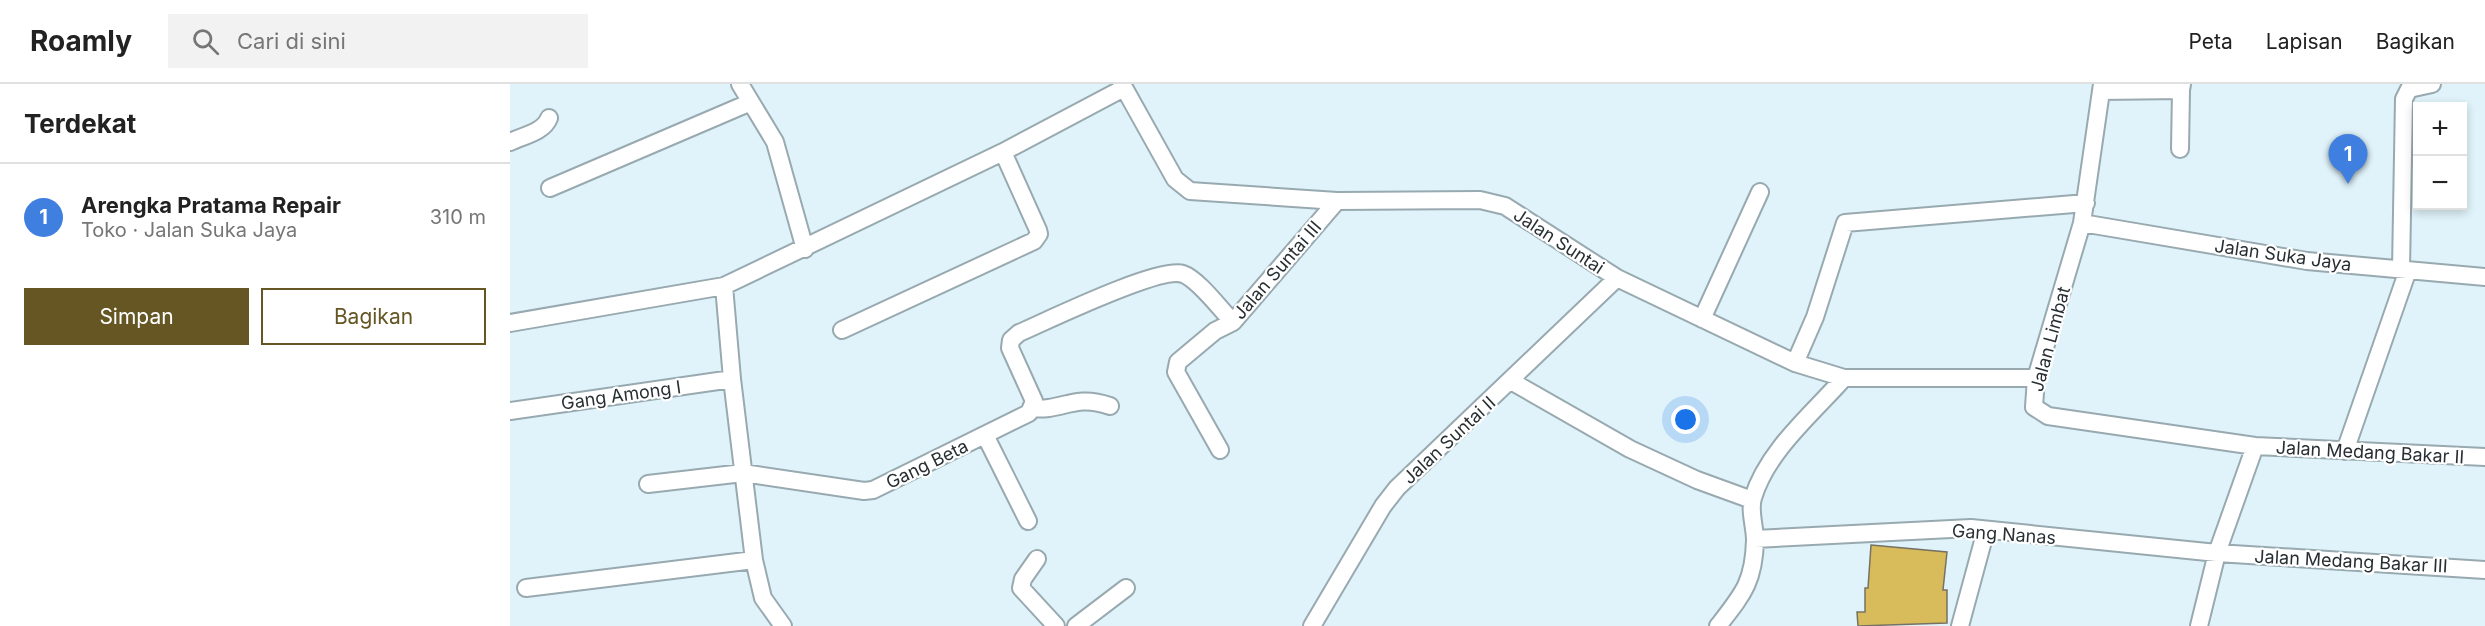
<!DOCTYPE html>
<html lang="id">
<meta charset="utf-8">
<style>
body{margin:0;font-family:Inter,sans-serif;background:#f2f2f2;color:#222}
.controls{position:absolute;right:18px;top:18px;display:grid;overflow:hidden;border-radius:0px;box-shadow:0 3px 9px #0003}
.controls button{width:54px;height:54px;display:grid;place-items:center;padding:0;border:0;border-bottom:2px solid #e0e0e0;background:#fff;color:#222;font:30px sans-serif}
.you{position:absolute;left:1176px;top:336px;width:21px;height:21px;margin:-15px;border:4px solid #fff;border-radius:50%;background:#1a73e8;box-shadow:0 0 0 9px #1a73e833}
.badge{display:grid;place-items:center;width:39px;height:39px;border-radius:50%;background:#655624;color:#fff;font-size:20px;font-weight:700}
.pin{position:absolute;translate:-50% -50px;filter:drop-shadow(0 2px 3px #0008)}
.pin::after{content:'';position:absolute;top:32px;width:21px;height:18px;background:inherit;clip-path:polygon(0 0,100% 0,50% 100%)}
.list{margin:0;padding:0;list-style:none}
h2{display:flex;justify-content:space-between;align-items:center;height:78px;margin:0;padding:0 24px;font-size:26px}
h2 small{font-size:20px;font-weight:400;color:#767676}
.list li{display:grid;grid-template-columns:39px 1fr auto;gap:18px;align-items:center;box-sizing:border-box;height:108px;padding:0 24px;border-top:2px solid #e0e0e0}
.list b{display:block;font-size:22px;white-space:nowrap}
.list p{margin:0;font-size:20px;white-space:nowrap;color:#767676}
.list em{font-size:20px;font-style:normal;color:#767676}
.actions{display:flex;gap:12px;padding:18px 24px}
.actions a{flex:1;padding:14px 0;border:2px solid #655624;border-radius:0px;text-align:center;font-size:21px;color:#655624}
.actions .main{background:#655624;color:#fff}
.icon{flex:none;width:33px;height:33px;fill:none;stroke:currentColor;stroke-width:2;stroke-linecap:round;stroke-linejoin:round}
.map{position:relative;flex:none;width:1975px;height:542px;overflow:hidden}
header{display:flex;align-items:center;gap:36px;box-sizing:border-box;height:84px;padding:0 30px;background:#fff;border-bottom:2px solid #e0e0e0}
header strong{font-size:28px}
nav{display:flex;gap:33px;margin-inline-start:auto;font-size:21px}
.search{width:420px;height:54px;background:#f2f2f2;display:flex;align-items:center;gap:15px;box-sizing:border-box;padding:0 21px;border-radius:0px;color:#767676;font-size:22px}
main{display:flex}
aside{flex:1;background:#fff}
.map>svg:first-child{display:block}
</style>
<header>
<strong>Roamly</strong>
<div class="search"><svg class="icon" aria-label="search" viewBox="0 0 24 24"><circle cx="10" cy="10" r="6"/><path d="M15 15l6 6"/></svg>Cari di sini</div>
<nav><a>Peta</a><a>Lapisan</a><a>Bagikan</a></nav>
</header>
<main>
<aside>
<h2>Terdekat<small></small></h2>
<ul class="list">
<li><span class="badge" style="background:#3f7fe0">1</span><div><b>Arengka Pratama Repair</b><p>Toko · Jalan Suka Jaya</p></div><em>310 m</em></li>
</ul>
<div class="actions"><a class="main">Simpan</a><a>Bagikan</a></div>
</aside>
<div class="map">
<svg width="1975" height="542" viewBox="0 0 1975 542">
<rect width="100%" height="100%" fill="#e0f3fa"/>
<path fill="#d8bb5a" stroke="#767263" stroke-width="1.5" d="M1361,461L1437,468L1433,506H1437V539L1348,542L1347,528H1355V504H1358Z"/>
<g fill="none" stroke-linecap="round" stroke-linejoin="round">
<defs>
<path id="minor" d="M230,0L265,58L295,165
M612,0L665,95L680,107L827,117L970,116L995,122L1107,194L1285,279L1334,294H1526
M1592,0L1572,139L1526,294L1524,323L1538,332L1745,362L1975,373
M1591,7L1671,6L1672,0
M0,58C12,52 34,48 39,34
M1670,65L1671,6
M40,104L241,18
M1572,139L1797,177L1975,193
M1891,185L1894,15L1899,5L1922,0
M214,202L222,295L244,476L253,514L273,542
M1192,235L1250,108
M0,239L214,202L493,68L614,4
M332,246L524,157L529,150L528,146L493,68
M1285,279L1305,233L1335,139L1576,119
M1001,297L1120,365L1187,396L1242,416
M521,324C553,328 563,309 600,322
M0,327L222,295
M475,351L518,437
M710,366L666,288L668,278L705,247L723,238L827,117
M1835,367L1898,186
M138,400L233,389L354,407L363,406L519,329L524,317L500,264L501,256L509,249C537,237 649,182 673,190C688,195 711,226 723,238
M1245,455L1461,444L1707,469L1975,486
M527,475L513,495L511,504L546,542
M16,504L244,476
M566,542L616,504
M802,542L873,422L887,404L1107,194
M1208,542C1233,510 1244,498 1245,456C1245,443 1239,426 1243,414C1257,367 1302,330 1334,294
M1450,542L1476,446
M1689,542L1707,469L1745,362"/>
</defs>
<use href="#minor" stroke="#98a9b0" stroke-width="20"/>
<use href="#minor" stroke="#fff" stroke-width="16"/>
</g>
<g text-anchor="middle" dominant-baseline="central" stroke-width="4.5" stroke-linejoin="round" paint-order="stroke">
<g font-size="18" fill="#282f32" stroke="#fff">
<text transform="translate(1049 157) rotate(33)">Jalan Suntai</text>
<text transform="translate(1773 171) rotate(8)">Jalan Suka Jaya</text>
<text transform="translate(767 186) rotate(-49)">Jalan Suntai III</text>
<text transform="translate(1540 255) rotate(-75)">Jalan Limbat</text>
<text transform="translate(111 311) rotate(-8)">Gang Among I</text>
<text transform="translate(939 356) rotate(-43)">Jalan Suntai II</text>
<text transform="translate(1860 368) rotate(3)">Jalan Medang Bakar II</text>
<text transform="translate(417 380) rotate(-26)">Gang Beta</text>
<text transform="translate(1494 450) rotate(4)">Gang Nanas</text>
<text transform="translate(1841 477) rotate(3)">Jalan Medang Bakar III</text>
</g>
</g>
</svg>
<div class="controls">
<button>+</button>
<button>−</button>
</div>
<div class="you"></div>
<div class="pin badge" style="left:1838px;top:100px;background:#3f7fe0">1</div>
</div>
</main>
